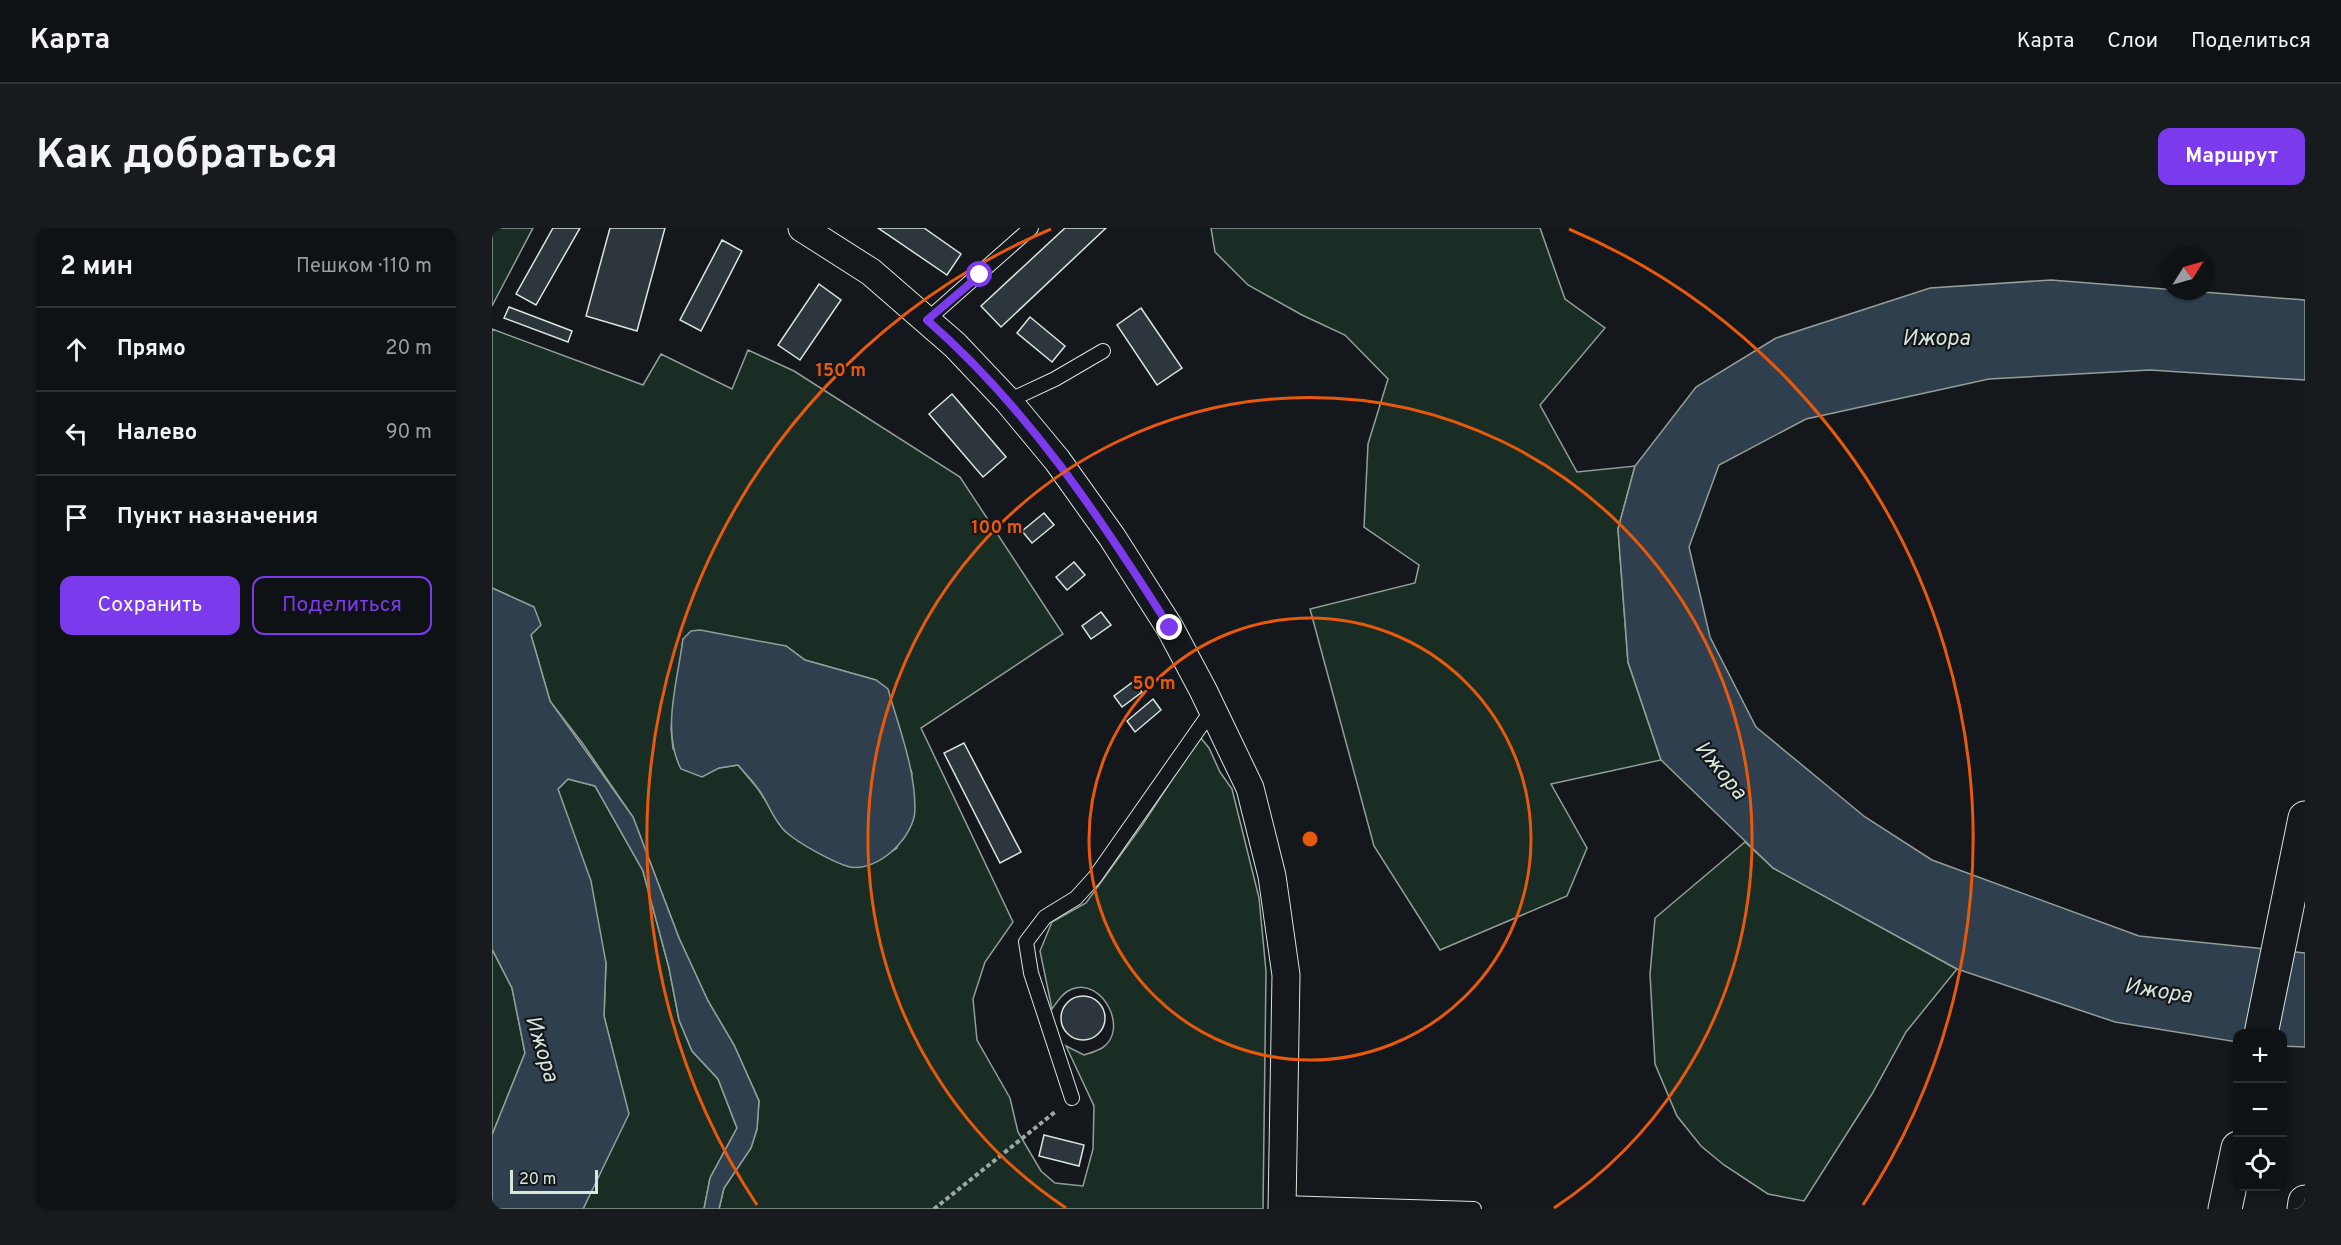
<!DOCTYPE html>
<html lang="ru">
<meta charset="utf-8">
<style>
body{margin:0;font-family:Overpass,sans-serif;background:#181b1e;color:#f1f3f6}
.controls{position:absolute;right:18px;bottom:18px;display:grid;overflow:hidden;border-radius:12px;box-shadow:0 2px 4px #0004}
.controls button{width:54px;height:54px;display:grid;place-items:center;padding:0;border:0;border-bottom:2px solid #2f3234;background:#0f1215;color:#f1f3f6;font:30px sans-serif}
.compass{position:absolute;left:1669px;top:18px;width:54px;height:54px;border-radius:50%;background:#0f1215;box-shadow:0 2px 4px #0004;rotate:53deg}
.scale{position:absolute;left:18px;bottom:15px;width:88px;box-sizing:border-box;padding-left:6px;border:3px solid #d8e6dc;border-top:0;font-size:16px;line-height:21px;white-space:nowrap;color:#d8e6dc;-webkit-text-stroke:4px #14181c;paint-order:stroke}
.stop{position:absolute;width:18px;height:18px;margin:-14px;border:4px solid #7c3aed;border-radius:50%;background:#fff}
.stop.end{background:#7c3aed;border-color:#fff;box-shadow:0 2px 6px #0008}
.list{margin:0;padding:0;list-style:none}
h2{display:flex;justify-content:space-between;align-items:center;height:78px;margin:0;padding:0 24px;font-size:26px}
h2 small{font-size:20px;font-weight:400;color:#9b9ea0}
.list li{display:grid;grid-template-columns:39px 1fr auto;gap:18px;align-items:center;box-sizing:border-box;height:84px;padding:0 24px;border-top:2px solid #2f3234}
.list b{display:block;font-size:22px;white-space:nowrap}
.list em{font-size:20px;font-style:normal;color:#9b9ea0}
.actions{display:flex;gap:12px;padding:18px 24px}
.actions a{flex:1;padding:14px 0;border:2px solid #7c3aed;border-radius:12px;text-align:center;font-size:21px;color:#7c3aed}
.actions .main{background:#7c3aed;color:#fff}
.icon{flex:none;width:33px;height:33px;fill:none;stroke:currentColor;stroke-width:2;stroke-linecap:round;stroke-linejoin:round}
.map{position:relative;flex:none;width:1813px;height:981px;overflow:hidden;border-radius:12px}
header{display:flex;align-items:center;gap:36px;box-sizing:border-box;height:84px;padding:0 30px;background:#0f1215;border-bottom:2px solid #2f3234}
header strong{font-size:28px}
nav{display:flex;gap:33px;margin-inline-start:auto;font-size:21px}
.intro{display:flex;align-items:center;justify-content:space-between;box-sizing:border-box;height:144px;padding:0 36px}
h1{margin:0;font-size:42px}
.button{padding:15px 27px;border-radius:12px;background:#7c3aed;color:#fff;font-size:21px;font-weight:700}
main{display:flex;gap:36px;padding:0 36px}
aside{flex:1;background:#0f1215;border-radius:12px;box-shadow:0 2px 4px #0004}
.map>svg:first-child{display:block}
</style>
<header>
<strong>Карта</strong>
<nav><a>Карта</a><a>Слои</a><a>Поделиться</a></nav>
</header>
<div class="intro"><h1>Как добраться</h1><a class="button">Маршрут</a></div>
<main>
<aside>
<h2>2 мин<small>Пешком · 110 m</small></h2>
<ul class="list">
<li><svg class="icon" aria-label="ahead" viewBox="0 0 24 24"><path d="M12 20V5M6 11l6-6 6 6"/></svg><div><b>Прямо</b></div><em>20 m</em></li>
<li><svg class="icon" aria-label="left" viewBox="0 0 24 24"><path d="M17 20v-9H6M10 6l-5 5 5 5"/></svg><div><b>Налево</b></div><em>90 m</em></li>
<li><svg class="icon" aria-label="arrive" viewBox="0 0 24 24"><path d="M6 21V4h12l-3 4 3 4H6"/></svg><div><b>Пункт назначения</b></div></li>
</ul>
<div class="actions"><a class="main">Сохранить</a><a>Поделиться</a></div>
</aside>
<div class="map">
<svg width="1813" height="981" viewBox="0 0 1813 981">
<rect width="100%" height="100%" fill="#14181c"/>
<path fill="#1a2d24" stroke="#939e99" stroke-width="1.5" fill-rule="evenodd" d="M0,0H41L0,78Z
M719,0H1048L1073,71L1113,100L1048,177L1085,244L1143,238L1126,301L1136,434L1169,532L1059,556L1095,620L1075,668L948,722L882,618L818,381L923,355L927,337L872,299L876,216L896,151L853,107L810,87L756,57L723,24Z
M0,101L151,157L169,126L240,161L256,122L302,143L468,249L571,406L429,500L521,694L493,734L481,771L485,812L518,870L526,904L549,943L563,955L591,958L601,921L602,878L574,818L592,827C598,825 605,823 610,820C638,802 610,749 580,761C571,764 565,774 560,781L548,723L560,694L594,675L651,596L708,509L717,520L728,544L740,561L767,670L774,743L771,981H227L232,960L259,920L265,901L267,873L242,817L216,773L187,710L141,589L91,516L58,473L39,407L42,379L0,360ZM191,411L294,418L313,432L384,452L420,545L405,620L388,631L370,638L320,621L293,603L266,561L246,537L227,540L181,521L179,501Z
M76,551L103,558L151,643L177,740L187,792L200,823L226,851L245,900L218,950L212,981H91L136,886L112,788L114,735L66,561Z
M1253,614L1281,640L1465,741L1414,804L1380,866L1312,973L1276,966L1232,937L1209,918L1185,888L1163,836L1158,746L1163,690Z
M0,721L20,760L33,825L0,907Z"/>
<path fill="#2f3f4d" stroke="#939e99" stroke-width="1.5" d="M1559,52L1813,72V152L1658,142L1497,151L1314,191L1227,237L1197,319L1218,409L1264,499L1373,589L1440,632L1647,708L1813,725V819L1791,818L1790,806H1746L1745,814L1623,794L1465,741L1281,640L1169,532L1136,434L1126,301L1143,238L1204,159L1284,110L1438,60Z
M0,360L42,379L49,397L39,407L58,473L141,589L187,710L216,773L242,817L267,873L265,901L259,920L232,960L227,981H212L218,950L245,900L226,851L200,823L187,792L177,740L151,643L103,558L76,551L66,561L99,653L114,735L112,788L137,886L91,981H0V907L33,825L20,760L0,721Z
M208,402L294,418L313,432L384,452L396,461C407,500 423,540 423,581C423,608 387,644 358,639C342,635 306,615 294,604C282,594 276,574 267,562C261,553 253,545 246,537L227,540L210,549L189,541C169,503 186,451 191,411L199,403Z"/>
<path fill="#2c363c" stroke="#d8e6dc" stroke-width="1.5" d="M61,0H88L44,77L24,66Z
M118,0H173L145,103L94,88Z
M386,0H432L469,26L455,47Z
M573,0H614L509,99L489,78Z
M230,12L250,23L209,103L188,92Z
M327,56L349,72L308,132L286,117Z
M17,79L80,103L76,114L12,90Z
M649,80L690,140L665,157L625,97Z
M538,89L573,118L560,134L525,105Z
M460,166L514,229L491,249L437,186Z
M552,285L562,297L540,315L530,303Z
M582,334L593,347L575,362L564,349Z
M609,384L619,397L599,411L590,398Z
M642,453L650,464L630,479L622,468Z
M661,471L669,482L643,504L635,493Z
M472,515L529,624L508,635L452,525Z
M569 790a22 22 0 1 1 44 0a22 22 0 1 1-44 0Z
M552,907L592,917L587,938L547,928Z"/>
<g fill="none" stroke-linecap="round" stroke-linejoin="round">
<defs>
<path id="lane" d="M435,92L539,0
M516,173L563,151L611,123
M580,870L539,745L534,714L553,689L584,670L603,649L720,482
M790,975L982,981"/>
<path id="street" d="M310,0L379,44L463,117L516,173L565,232L620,309L678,400L711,462L758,560L780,648L794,747L790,981"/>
<path id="highway" d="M1769,806L1813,590
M1733,981L1746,920
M1812,981L1813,974"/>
</defs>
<use href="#lane" stroke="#d8e6dc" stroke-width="16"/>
<use href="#street" stroke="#d8e6dc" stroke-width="29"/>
<use href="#highway" stroke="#d8e6dc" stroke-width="35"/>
<path stroke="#9da8a2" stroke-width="4" stroke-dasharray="4.5 3" stroke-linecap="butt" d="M442,981L563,884"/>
<use href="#lane" stroke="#14181c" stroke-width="14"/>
<use href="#street" stroke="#14181c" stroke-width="27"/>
<use href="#highway" stroke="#14181c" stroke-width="33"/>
</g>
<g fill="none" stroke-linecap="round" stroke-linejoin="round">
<path stroke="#7c3aed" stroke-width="8" d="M488,47L435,92C535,179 608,289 678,400"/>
</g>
<g fill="none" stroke="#e8590c" stroke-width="3">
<circle cx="818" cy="611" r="221"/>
<path d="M574 980A442 442 0 1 1 1062 980"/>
<path d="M265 977A663 663 0 0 1 559 1M1077 1A663 663 0 0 1 1371 977"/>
</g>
<g text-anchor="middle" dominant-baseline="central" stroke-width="4.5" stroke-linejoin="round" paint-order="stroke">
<g font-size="22" font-style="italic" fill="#d8e6dc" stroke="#14181c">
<text x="1444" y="111">Ижора</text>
<text transform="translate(1228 543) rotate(51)">Ижора</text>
<text transform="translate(1666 764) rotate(9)">Ижора</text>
<text transform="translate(49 821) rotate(73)">Ижора</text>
</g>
</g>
<circle cx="818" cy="611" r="9" fill="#e8590c" stroke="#14181c" stroke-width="3"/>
<g font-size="18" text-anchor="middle" font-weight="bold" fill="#e8590c" stroke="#14181c" stroke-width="4.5" stroke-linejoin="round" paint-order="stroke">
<text x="349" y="148">150 m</text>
<text x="505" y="305">100 m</text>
<text x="662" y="461">50 m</text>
</g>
</svg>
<div class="controls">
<button>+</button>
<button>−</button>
<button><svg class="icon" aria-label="locate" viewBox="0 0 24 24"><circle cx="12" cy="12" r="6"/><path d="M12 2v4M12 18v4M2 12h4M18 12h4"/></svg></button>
</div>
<svg class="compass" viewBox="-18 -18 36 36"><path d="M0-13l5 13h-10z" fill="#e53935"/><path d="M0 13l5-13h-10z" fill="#9b9ea0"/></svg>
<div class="scale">20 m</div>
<div class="stop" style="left:488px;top:47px"></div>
<div class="stop end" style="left:678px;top:400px"></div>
</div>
</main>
